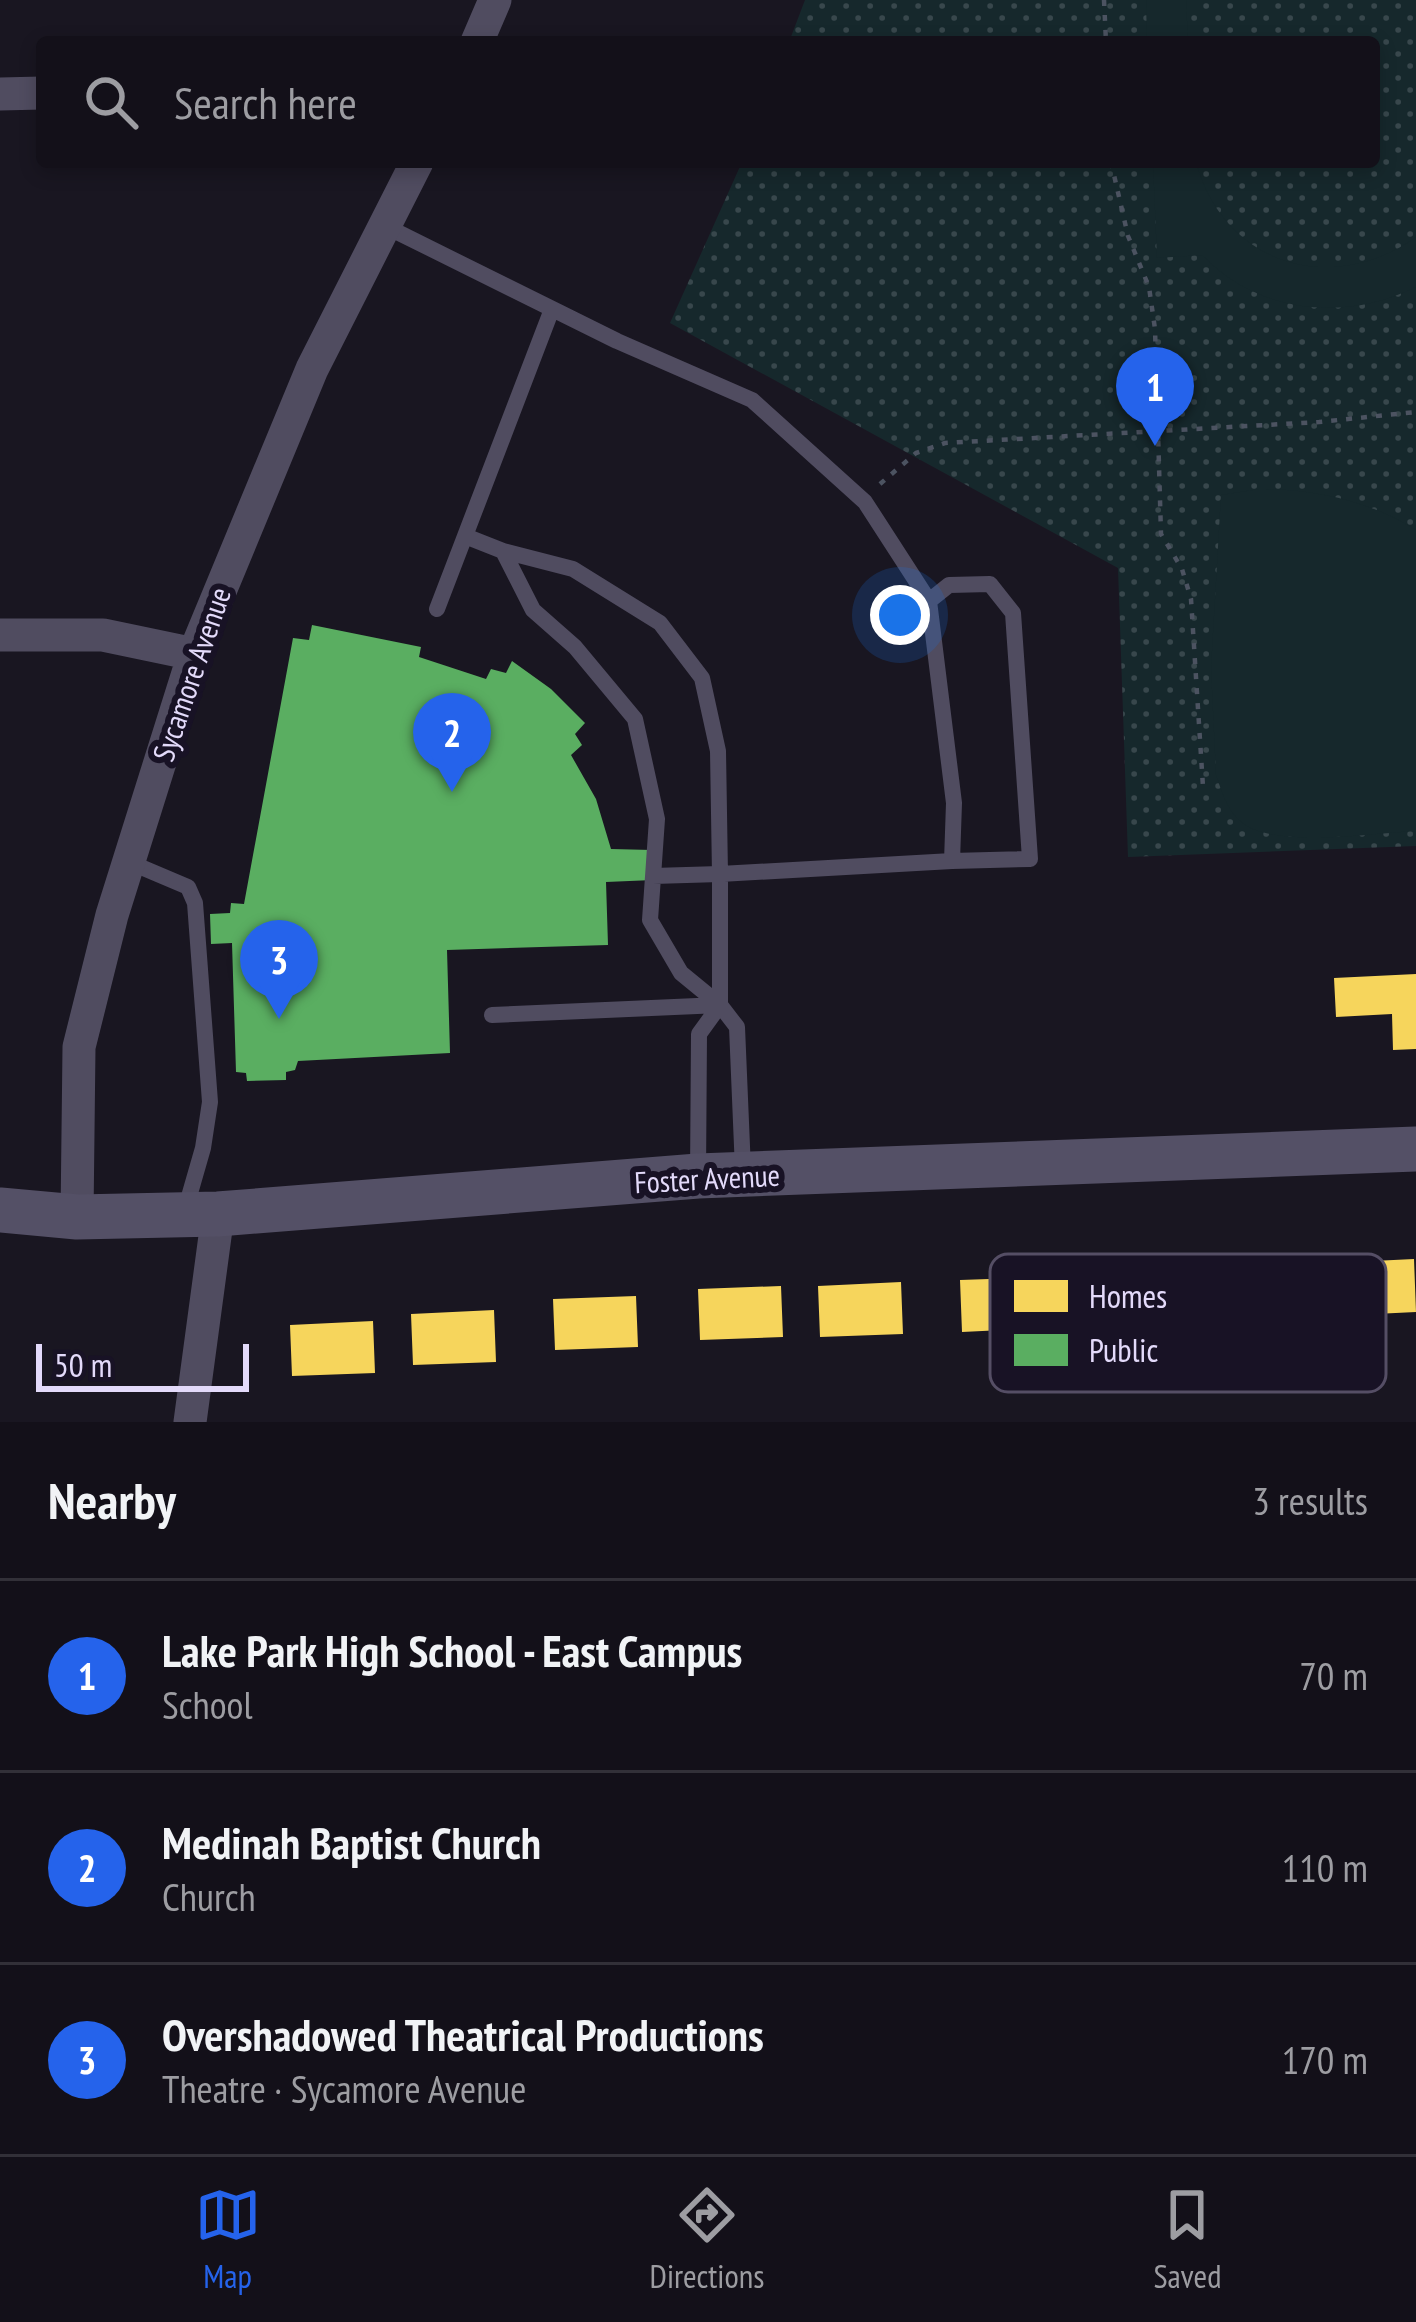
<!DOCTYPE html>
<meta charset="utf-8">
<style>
body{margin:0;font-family:"PT Sans Narrow",sans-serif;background:#1c1922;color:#f1f3f6}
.scale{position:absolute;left:36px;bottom:30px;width:213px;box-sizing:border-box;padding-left:12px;border:6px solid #e3dafa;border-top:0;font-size:33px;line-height:42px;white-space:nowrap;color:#e3dafa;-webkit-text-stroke:9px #181225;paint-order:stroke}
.you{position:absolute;left:900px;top:615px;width:42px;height:42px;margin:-30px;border:9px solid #fff;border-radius:50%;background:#1a73e8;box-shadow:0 0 0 18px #1a73e833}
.badge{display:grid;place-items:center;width:78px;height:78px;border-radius:50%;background:#2563eb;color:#fff;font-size:39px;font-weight:700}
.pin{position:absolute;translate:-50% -99px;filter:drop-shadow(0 3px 6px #0008)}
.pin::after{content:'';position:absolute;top:63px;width:42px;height:36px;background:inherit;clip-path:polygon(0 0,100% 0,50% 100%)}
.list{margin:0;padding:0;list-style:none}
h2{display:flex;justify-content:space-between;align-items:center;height:156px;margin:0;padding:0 48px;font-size:51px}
h2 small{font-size:39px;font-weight:400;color:#9d9da2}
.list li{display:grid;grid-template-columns:78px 1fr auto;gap:36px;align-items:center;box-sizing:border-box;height:192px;padding:0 48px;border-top:3px solid #323038}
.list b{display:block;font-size:45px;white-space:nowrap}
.list p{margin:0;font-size:39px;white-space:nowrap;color:#9d9da2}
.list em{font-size:39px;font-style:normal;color:#9d9da2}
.icon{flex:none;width:66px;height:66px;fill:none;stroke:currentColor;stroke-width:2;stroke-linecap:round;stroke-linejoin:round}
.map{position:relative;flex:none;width:1416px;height:1422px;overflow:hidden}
.search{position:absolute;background:#131019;box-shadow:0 6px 18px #0003;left:36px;right:36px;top:36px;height:132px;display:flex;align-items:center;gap:30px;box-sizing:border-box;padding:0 42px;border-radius:12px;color:#9d9da2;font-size:45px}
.sheet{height:732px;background:#131019}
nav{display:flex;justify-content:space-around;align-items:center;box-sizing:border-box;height:168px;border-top:3px solid #323038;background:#131019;font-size:33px;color:#9d9da2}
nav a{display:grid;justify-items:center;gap:6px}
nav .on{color:#2563eb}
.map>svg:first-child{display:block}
</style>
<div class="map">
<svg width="1416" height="1422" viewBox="0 0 1416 1422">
<defs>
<pattern id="green-dots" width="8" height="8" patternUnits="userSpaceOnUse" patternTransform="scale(3)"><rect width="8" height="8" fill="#16282c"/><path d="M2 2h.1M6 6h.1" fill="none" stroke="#38474c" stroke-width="1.8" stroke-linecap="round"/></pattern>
</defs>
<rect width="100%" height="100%" fill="#191621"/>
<path fill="url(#green-dots)" d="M805,0H1416V846L1128,857L1118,568L670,323L742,162H1374V42H789Z"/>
<path fill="#16282c" d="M1146,0H1186L1188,42H1147Z
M1153,162H1196C1224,265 1332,297 1416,237V287C1345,322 1259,314 1202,255L1157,258Z
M1259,489C1316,489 1367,500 1416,530V831C1375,833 1277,848 1244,824C1228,813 1222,792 1216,775L1211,668L1221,495Z"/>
<path fill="#f6d55c" d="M1416,974V1049L1393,1050L1392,1014L1336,1017L1334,978Z
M1414,1259L1416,1312L1375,1314L1373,1261Z
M1044,1277L1045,1328L962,1332L960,1280Z
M901,1282L903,1334L820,1337L818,1286Z
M781,1286L783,1337L700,1340L698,1289Z
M636,1296L638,1347L555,1350L553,1299Z
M494,1310L496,1362L413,1365L411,1314Z
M373,1321L375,1373L292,1376L290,1325Z"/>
<path fill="#5aae61" d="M312,625L421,647L419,657L486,679L491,669L506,673L512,661L551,689L585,723L575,734L582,745L571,755L596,799L611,849L652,850L653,880L606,882L608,945L447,950L450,1053L298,1061L295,1070L286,1072V1080L247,1081L246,1073L236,1072L232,943L211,944L210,914L230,913L231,903L244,904L293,638L309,640Z"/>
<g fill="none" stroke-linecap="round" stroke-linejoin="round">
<path stroke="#4c5361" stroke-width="4.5" stroke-dasharray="6 9" stroke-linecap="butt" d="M1104,0L1106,42
M1111,162L1128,236L1149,287L1155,329L1161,534L1182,569L1191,599L1203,787
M880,484L916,453L945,443L1319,422L1416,412"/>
<path stroke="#504c60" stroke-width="16" d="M385,226L617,341L752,400L865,502L929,601L954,803L952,861L720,874V1005L699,1034L698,1176
M465,536L552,309
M503,551L573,569L660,623L702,678L718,751L720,874L653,876
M929,601L949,585L990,584L1013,613L1030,859L952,861
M437,609L465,536L503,551L533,610L575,647L635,719L657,819L650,920L681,973L720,1005L737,1027L743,1170
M129,862L188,887L195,903L210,1102L203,1148L184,1214
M492,1015L720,1005"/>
<path stroke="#504c60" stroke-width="33" d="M477,42L495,0
M0,94L42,93
M0,635H103L194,654
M77,1217L79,1047L112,915L194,654L312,369L417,162
M190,1422L218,1214"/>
<path stroke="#545066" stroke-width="45" d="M0,1210L77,1217L218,1214L698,1176L1416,1149"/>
</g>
<g text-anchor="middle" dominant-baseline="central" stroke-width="12" stroke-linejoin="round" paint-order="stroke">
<g font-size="30" fill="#e3dafa" stroke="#181225">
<text transform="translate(191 674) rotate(-71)">Sycamore Avenue</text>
<text transform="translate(707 1178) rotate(-3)">Foster Avenue</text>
</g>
</g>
<rect x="990" y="1254" width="396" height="138" rx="18" fill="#181225" stroke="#554e65" stroke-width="3"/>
<rect x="1014" y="1280" width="54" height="32" fill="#f6d55c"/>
<rect x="1014" y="1334" width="54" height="32" fill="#5aae61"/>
<g font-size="33" fill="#e3dafa">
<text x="1089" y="1308">Homes</text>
<text x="1089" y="1362">Public</text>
</g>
</svg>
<div class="scale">50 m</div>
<div class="you"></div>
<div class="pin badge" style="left:1155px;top:446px">1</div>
<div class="pin badge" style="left:452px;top:792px">2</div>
<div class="pin badge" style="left:279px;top:1019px">3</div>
<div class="search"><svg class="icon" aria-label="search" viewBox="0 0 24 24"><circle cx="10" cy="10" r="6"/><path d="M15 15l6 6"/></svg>Search here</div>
</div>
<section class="sheet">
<h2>Nearby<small>3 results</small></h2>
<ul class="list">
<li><span class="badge">1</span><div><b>Lake Park High School - East Campus</b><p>School</p></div><em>70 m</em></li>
<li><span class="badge">2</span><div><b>Medinah Baptist Church</b><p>Church</p></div><em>110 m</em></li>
<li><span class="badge">3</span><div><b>Overshadowed Theatrical Productions</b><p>Theatre · Sycamore Avenue</p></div><em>170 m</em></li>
</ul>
</section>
<nav>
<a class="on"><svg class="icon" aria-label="map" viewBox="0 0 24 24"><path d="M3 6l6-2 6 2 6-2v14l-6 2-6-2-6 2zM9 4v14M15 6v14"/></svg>Map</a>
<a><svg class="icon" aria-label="directions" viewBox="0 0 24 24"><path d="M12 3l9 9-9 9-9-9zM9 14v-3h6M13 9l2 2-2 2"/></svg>Directions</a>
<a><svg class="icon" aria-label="saved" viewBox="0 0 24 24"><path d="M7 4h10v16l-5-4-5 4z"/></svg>Saved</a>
</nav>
